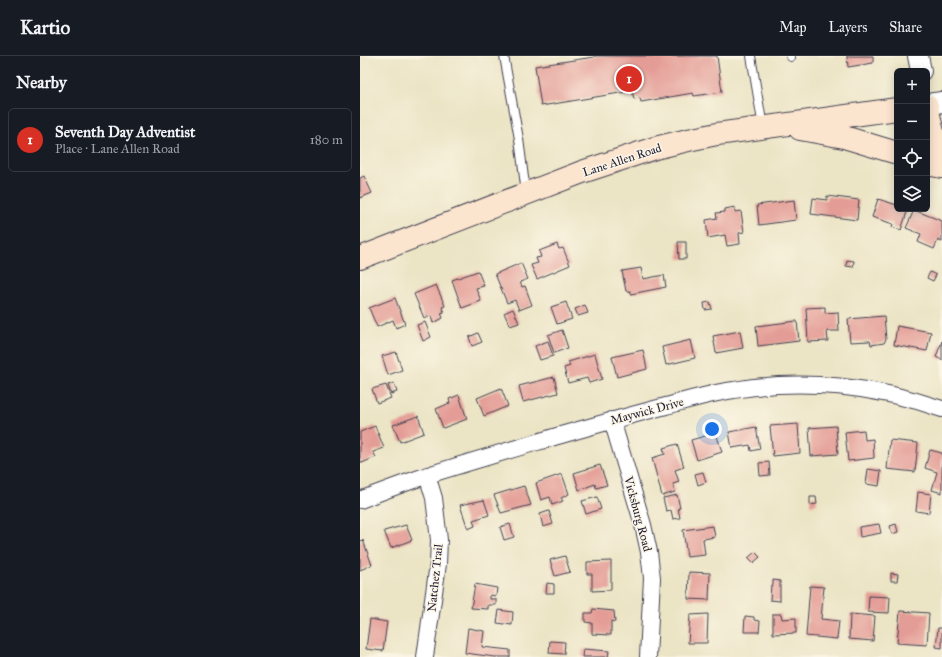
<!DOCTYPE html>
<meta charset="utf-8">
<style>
body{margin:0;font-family:"IM FELL Great Primer",serif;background:#242831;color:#f1f3f6}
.controls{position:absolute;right:12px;top:12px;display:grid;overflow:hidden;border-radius:6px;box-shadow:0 2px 10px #0003}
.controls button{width:36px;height:36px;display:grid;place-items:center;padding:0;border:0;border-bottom:1px solid #363941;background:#171b24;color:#f1f3f6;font:20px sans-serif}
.you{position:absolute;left:352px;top:373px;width:14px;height:14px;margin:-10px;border:3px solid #fff;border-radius:50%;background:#1a73e8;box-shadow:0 0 0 6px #1a73e833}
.badge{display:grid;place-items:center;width:26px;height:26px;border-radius:50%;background:#d93025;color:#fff;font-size:13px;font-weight:700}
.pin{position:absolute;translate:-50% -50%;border:2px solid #fff;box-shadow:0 1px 4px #0006}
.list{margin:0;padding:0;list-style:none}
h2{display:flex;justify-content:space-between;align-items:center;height:52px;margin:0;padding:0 16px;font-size:17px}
h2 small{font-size:13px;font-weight:400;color:#9ea1a6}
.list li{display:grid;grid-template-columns:26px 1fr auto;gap:12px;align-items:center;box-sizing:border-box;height:64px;margin:0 8px 8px;padding:0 8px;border:1px solid #363941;border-radius:6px}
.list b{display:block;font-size:15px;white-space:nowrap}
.list p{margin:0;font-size:13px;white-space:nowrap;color:#9ea1a6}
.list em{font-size:13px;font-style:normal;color:#9ea1a6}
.icon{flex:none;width:22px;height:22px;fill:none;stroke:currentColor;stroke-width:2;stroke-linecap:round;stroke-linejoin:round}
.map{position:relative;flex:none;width:582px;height:601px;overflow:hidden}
header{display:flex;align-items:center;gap:24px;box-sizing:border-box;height:56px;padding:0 20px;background:#171b24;border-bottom:1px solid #363941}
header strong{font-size:19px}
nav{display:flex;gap:22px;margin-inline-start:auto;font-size:14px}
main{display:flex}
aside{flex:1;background:#171b24}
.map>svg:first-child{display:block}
</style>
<header>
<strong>Kartio</strong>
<nav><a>Map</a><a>Layers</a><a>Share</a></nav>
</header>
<main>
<aside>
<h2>Nearby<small></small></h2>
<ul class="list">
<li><span class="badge">1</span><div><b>Seventh Day Adventist</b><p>Place · Lane Allen Road</p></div><em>180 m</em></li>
</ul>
</aside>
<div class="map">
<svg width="582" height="601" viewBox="0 0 582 601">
<rect width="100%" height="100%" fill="#fcf5e5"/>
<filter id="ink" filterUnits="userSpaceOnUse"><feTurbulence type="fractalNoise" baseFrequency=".025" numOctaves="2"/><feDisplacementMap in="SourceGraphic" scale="8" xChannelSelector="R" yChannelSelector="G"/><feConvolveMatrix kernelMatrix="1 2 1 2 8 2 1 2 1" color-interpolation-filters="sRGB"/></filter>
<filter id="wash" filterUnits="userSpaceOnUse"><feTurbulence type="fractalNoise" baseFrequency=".012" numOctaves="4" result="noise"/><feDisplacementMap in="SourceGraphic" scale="16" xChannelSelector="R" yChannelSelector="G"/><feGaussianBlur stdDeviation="0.9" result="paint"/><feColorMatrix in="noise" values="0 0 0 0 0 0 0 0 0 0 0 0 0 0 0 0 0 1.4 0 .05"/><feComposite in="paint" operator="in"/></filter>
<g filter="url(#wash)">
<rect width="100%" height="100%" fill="#ebe4c5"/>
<g id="blocks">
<path fill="#e49d96" d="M234,0H357L362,36L334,40L333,37L281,46L280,42L274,43L272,35L181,50L175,10L234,1Z
M487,0H513V7L488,11Z
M4,120L12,137L0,142V122Z
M467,140L499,144L497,164L451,158L453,142L467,144Z
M518,143L537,149V153H548L541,174L532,171L533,168L512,161Z
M434,144L436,164L399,169L397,149Z
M375,151V156L381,155L384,176L379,177L380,188L367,190L365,179L348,182L346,164L357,162L356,157L365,156V153Z
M554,154L582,165V186L578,184L574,193L558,186L561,178L546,172Z
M318,186H326V203H319Z
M197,188L199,193L203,192L210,209L177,223L171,209L178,207L176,202L181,201L179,195Z
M487,204L494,205L493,211L486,210Z
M161,207L168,223L160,226L162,231L165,230L172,249L159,254L155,244L147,247L135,218Z
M281,212L283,223L304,219L306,231L271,238L270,235H266L262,215Z
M118,215L124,230L116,232L121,245L102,252L92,224Z
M570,216L576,219L573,225L567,222Z
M76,229L85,250L82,251L84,256L81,257L83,262L73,267L71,260L64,262L54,238Z
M35,242L45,268L36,272L33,264L17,271L9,252Z
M206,246L212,263L197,268L191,251Z
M350,246L352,253L345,254L344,247Z
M225,249L228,257L218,260L215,253Z
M465,251V257L478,256L479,275H467L468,285L448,286L446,252Z
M153,253L159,267L150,270L144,257Z
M524,260L526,283L524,287L511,289L510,285L490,286L488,263Z
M437,265L439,285L398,290L396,270Z
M65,266L71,281L63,285L57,269Z
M537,270L571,276L567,295L534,289Z
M202,274L208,292L194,297L188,279Z
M380,275L383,292L356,297L353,280Z
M118,277L122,286L112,290L109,281Z
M331,284L335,302L306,309L302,291Z
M188,285L193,300L180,304L175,290Z
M582,285V304L576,301Z
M283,294L287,313L257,321L252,301Z
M36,296L42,314L28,319L22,300Z
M235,298L242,323L229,327L227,322L208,327L204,312L210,310L208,306Z
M194,321L198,337L163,346L159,330Z
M34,327L37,336L31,338L28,329Z
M26,329L31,342L17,347L12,333Z
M141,332L148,350L124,360L117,342Z
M99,339L107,363L83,372L76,353L90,347L89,343Z
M58,360L64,377L40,386L33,369Z
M438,368L440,397L413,400L410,370Z
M15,370L24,392L13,396L16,401L2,407L0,403V376Z
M476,370L478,398L451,400L449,372Z
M396,371L400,393L391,395L390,389L372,392L369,376Z
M504,374L505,384L513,383L514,402L488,405L485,376Z
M356,377L362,396L337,404L331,384Z
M530,384L558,387L555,416L527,413Z
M317,388L324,411L315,414L319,426L313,428L315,436L302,440L292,402L305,398L303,392Z
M570,394L582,397V437L572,434L577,416L565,412Z
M409,406L410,419L400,420L399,407Z
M240,409L247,429L236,432L235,428L219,434L214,417Z
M508,413L521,415L519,430L506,428Z
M343,416L346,426L338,429L335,418Z
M202,418L209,438L201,442L203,445L192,449L190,441L181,444L176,427Z
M164,430L171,449L141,457L134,439Z
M558,436L571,438L569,457L556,455Z
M317,439L320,452H318L320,462L313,463L311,454L306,455L303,442Z
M237,441L241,453L226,458L222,445Z
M450,441H456L457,448L450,449Z
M124,444L129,459L113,464L115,470L108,473L100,449Z
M189,455L193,468L183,471L180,458Z
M150,468L154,481L144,484L140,471Z
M519,468L521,477L500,481L499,471Z
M536,468L538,476L532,478L530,470Z
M46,469L52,484L31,492L24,475Z
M353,470L355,481L343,483L345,499L327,501L323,474Z
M3,484L12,509L0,514V485Z
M395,496L400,501L393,507L388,502Z
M205,500L210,516L195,520L190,504Z
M251,505V534L232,535V518H227V506Z
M329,516L350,517L349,544L328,543Z
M531,517L538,518L537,525H531Z
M413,524L420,525V545L410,544L411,529H413Z
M187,527L194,528V537H186Z
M115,528L137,532L136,540L130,539V543H136V549H128V553L111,552Z
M450,530L464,531L461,563L479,565L477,583L446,580Z
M509,540L530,541L529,557L508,556Z
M233,553L254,555L255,566L251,565V579L232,578V567L225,566V557H232Z
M139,554L153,556L152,569L137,567Z
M540,555L569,557L567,589L537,587Z
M348,558L347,587H328L330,559Z
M413,558H421L422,563L436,562V577L413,578Z
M490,558L515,560L513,585L489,583Z
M385,560L394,561V564L400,565L399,576H384Z
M10,563L27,566L23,595L6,593Z
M108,572L124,575L122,591L150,594V601H135L105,597Z
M578,572H582V592L576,591Z
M190,585L205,586L204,598L189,597Z
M223,593L249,595L248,601H222Z"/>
</g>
</g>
<g filter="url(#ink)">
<use href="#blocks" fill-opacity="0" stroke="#403f50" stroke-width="1"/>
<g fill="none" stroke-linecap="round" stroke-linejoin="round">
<defs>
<path id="service" d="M144,0L159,83L166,137
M391,0L403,71
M431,0V1"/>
<path id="minor" d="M252,364L283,469L289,496L292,522L288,601
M0,444C23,435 45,427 68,419C112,405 157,392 201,379C236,369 271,359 306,350C328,344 351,337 374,334C443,322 516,330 582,353
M65,601L78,508L79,484L74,442L67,419"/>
<path id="tertiary" d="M558,0L561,15
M567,48L582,46"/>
<path id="secondary" d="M567,50C571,67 573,83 582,98
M440,73L484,81L537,97
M567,108L582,111
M0,202L222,116L295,92L328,84L357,78L537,53"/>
</defs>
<use href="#service" stroke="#403f50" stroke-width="10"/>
<use href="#minor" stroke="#403f50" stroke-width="18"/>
<use href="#tertiary" stroke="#403f50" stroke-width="22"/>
<use href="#secondary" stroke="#403f50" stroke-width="24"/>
<use href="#service" stroke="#fff" stroke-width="8"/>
<use href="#minor" stroke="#fff" stroke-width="16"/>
<use href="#tertiary" stroke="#fff" stroke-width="20"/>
<use href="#secondary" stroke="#fce5cf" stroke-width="22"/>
</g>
</g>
<g text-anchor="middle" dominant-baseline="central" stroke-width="3" stroke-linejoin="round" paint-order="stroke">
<g font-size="12" fill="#22223b" stroke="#fcf5e5">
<text transform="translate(262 104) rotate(-18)">Lane Allen Road</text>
<text transform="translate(287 355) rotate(-15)">Maywick Drive</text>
<text transform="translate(278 458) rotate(75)">Vicksburg Road</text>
<text transform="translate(75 522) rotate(-84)">Natchez Trail</text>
</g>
</g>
</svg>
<div class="controls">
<button>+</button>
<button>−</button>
<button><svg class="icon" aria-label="locate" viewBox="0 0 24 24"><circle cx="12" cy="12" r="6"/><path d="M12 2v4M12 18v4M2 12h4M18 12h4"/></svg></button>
<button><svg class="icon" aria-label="layers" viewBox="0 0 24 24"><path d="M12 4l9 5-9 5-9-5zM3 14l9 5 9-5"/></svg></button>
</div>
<div class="you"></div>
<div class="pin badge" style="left:269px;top:23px">1</div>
</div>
</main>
